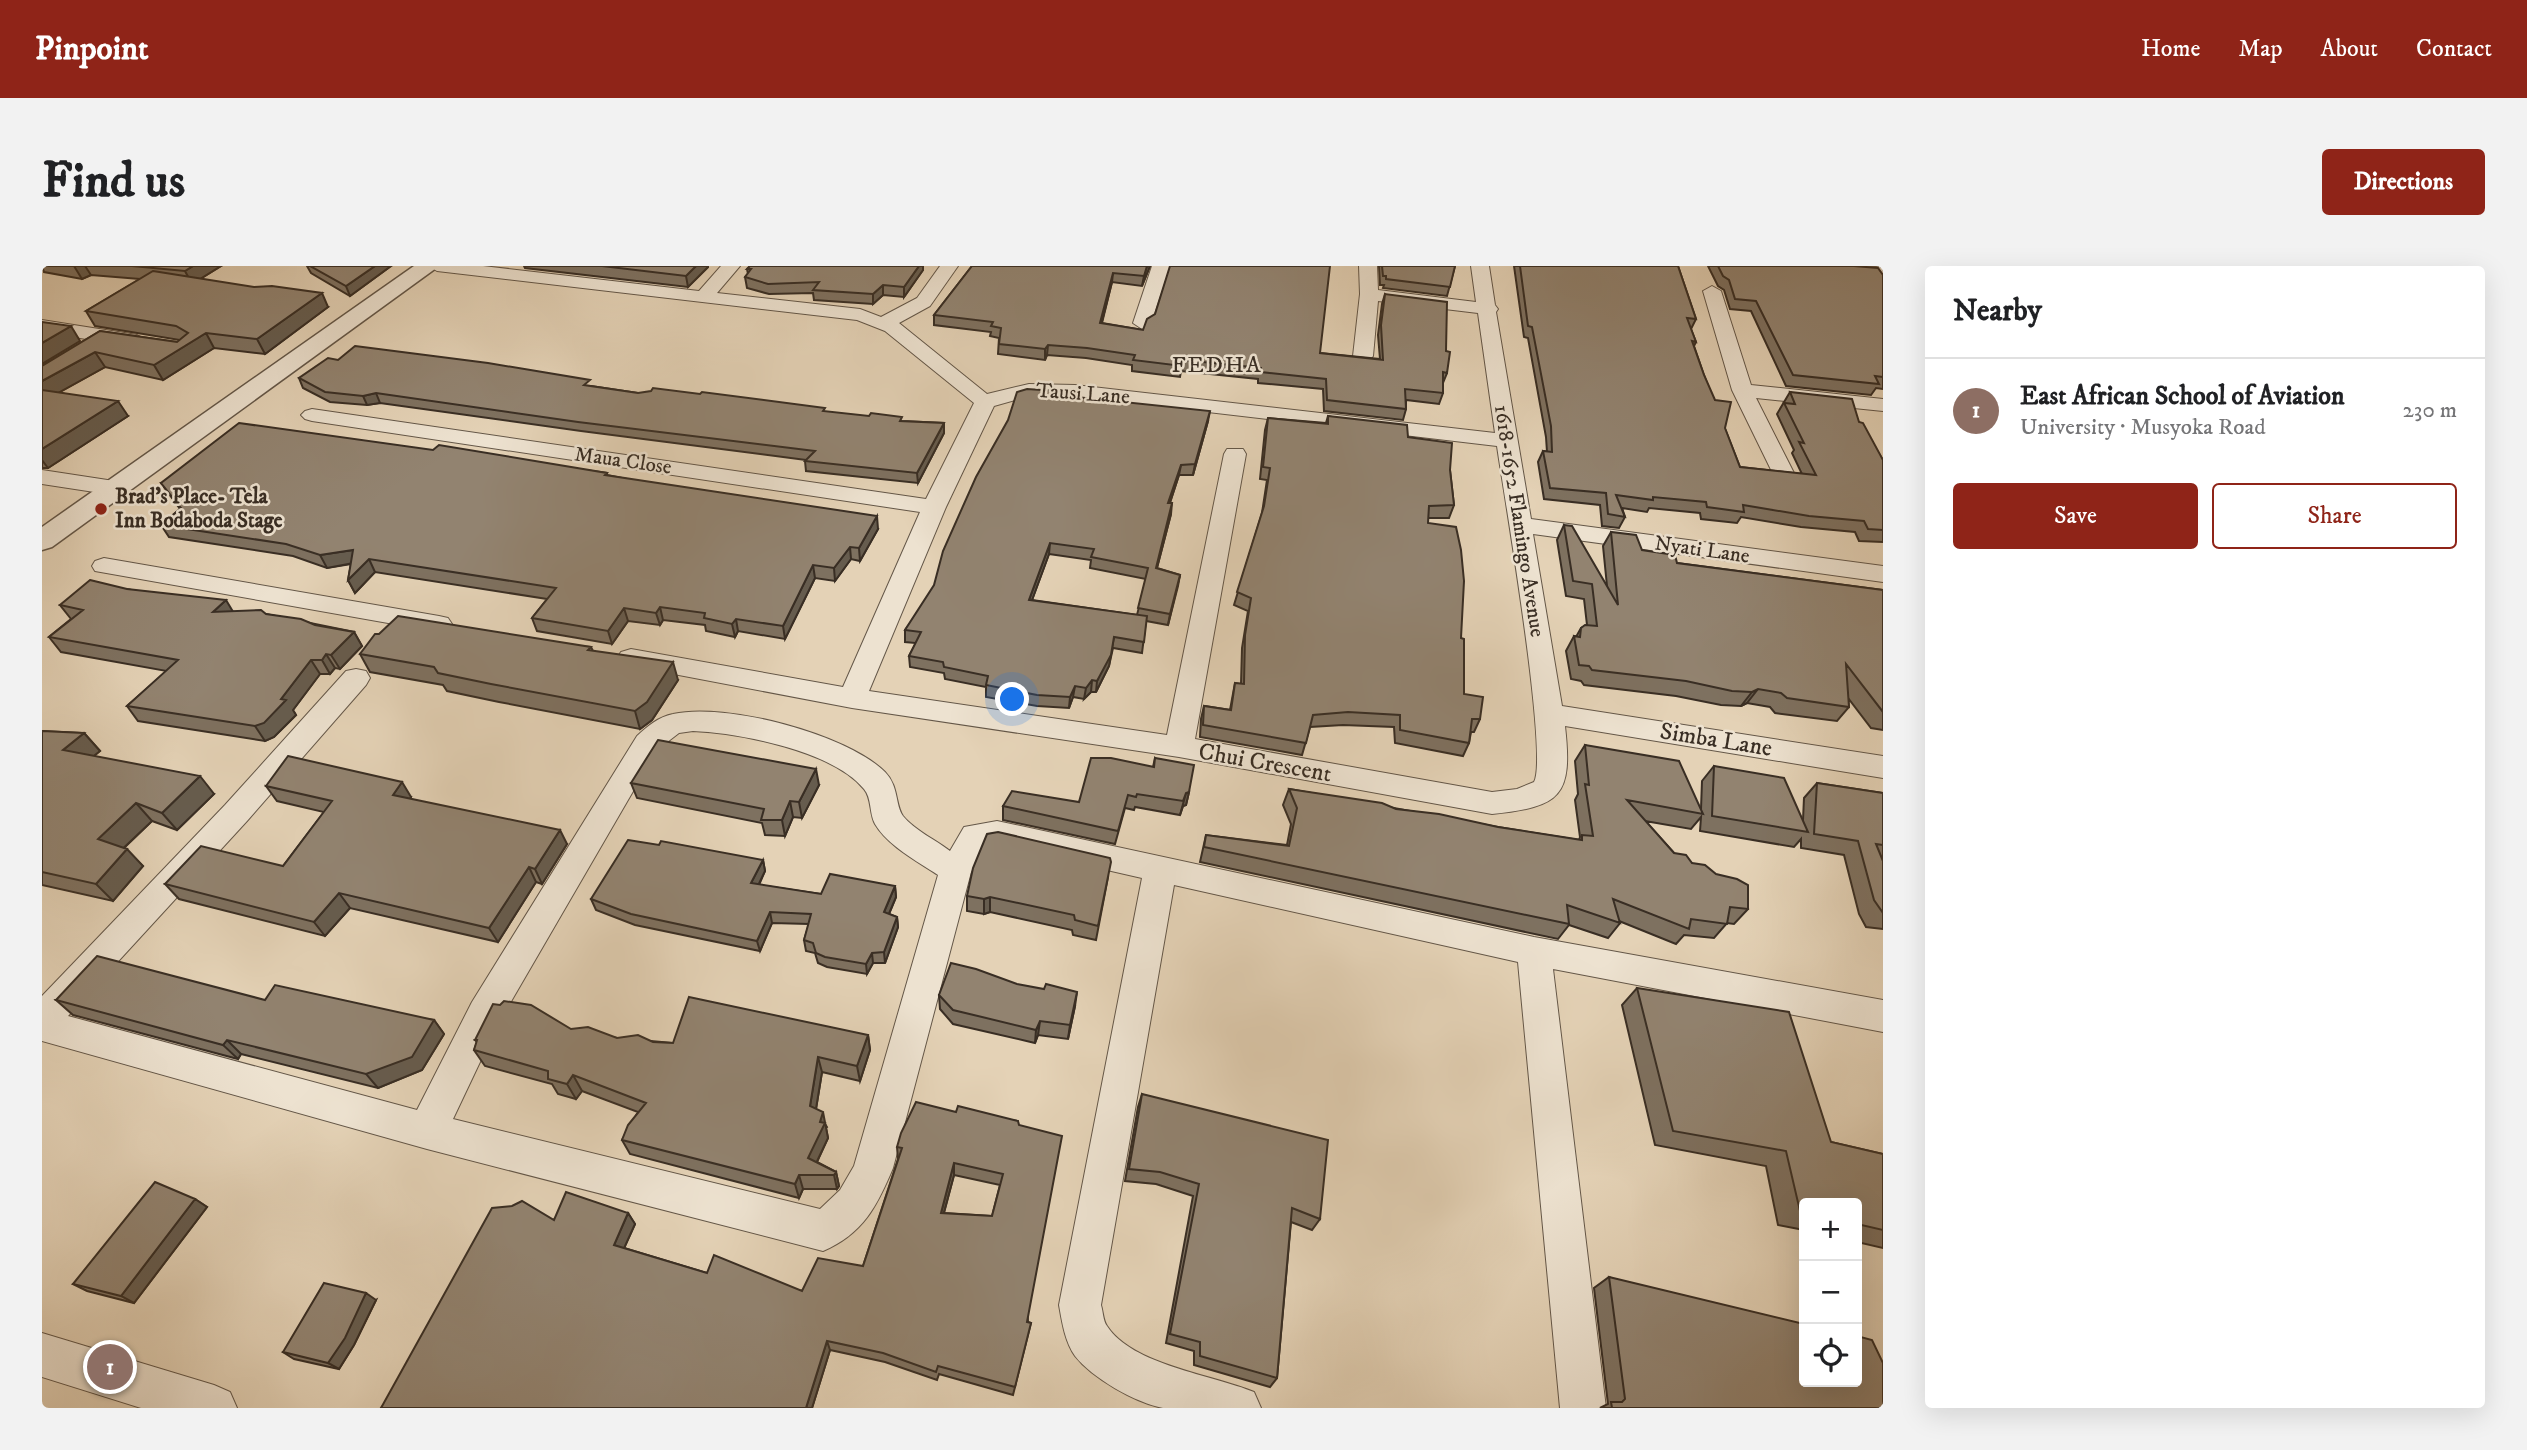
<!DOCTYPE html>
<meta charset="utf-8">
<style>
body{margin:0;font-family:"IM FELL DW Pica",serif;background:#f2f2f2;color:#202124}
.controls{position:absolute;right:21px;bottom:21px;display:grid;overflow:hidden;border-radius:7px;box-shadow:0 7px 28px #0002}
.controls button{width:63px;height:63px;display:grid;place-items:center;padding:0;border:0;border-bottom:2px solid #e0e0e0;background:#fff;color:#202124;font:35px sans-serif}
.you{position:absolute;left:971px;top:434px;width:24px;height:24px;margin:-18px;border:5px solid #fff;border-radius:50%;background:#1a73e8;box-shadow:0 0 0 10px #1a73e833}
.badge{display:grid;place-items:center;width:46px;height:46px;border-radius:50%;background:#8f2418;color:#fff;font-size:23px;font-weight:700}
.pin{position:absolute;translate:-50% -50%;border:4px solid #fff;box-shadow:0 2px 7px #0006}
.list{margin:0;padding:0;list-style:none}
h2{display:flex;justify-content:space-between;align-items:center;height:91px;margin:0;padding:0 28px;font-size:30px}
h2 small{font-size:23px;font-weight:400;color:#757577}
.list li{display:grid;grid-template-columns:46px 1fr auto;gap:21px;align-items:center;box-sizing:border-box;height:105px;padding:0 28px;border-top:2px solid #e0e0e0}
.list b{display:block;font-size:26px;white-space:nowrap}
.list p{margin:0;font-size:23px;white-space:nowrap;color:#757577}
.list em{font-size:23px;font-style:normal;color:#757577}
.actions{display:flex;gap:14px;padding:21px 28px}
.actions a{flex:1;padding:16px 0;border:2px solid #8f2418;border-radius:7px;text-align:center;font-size:24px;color:#8f2418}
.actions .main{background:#8f2418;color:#fff}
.icon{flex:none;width:38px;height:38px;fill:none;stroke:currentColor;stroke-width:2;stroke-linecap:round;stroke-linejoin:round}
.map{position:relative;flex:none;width:1841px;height:1142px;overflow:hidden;border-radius:7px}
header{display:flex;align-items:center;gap:42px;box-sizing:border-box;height:98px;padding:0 35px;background:#8f2418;color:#fff}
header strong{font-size:33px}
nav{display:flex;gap:38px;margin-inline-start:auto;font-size:24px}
.intro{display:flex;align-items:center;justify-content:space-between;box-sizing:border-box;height:168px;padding:0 42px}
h1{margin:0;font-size:49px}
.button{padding:18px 32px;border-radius:7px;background:#8f2418;color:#fff;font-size:24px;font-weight:700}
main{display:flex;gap:42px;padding:0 42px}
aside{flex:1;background:#fff;border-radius:7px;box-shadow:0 7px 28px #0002}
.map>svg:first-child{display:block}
</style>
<header>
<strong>Pinpoint</strong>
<nav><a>Home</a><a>Map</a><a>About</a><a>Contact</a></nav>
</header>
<div class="intro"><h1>Find us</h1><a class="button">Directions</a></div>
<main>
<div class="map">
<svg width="1841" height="1142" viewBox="0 0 1841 1142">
<rect width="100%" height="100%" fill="#e4d2b6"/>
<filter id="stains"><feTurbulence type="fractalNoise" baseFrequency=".00286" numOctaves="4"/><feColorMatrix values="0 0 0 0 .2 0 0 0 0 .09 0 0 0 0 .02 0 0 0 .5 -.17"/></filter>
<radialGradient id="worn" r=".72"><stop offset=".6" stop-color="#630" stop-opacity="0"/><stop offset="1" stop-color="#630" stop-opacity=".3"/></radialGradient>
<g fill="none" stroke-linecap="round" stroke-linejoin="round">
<defs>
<path id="minor" d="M386,0H441L657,25L679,0H698L675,27L818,43L839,51L875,32L898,0H916L888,40L857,57L945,128L987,118L1033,119L1453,167L1436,47L1336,35L1331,90L1328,94H1314L1311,90L1318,28L1317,0H1335L1336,24L1434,36L1429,0H1447L1453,39L1456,43L1454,46L1489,253L1841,300V316L1491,268L1520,440L1841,490V512L1523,460C1531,530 1519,541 1450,548L1137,491L810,442L579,398L575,392L579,386L589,383L801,421L878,246L270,155L263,153L259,149L263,145L270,143L884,233L932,137L843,65L815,54L395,5ZM987,130L1063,134L1455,180C1462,228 1507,490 1492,516L1475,523L1450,526L1153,473L1204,188L1201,183H1185L1182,188L1125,469L827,425L904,241L952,140Z
M1110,0H1128L1109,57L1100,63L1091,57Z
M1769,0L1841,1V11L1778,5Z
M1670,20L1679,25L1709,119L1841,133V145L1714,132L1753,209L1750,214H1734L1690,124L1661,25Z
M0,54L95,69L105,75L95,81L0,66Z
M0,204L72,215L80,217L83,222L80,227L72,229L0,218Z
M62,292L397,350L406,352L410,358L406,364L397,366L53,305L50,300L53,295Z
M314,403L324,405L328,412L324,419L205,555L26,750L375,844L430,736L595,470C606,460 616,451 631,448C683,436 805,468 843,506C857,520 853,539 861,550C872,564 894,574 908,585L922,561L955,555L1492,671L1841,734V766L1511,703L1564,1142H1518L1476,696L1132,619L1059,1039C1061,1045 1061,1055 1065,1060C1090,1099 1171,1109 1212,1126L1219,1142C1192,1142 1145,1142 1121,1142C1094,1137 1050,1112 1033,1090C1023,1076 1020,1056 1017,1039L1100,612L955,579L943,581L929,606L851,902C835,940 821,968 781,985L385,883L0,775V730L183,539L304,405ZM651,465C698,467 791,485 822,523C830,532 827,547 833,558C846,580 875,595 896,609L812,900L798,924L778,943L411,853L456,758L615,484L637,467Z
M0,1067L172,1119L188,1126L195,1142H99L0,1111Z"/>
<path id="tertiary" d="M372,0H397L10,281L0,284V261Z"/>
</defs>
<use href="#minor" stroke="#645748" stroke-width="2"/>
<use href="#tertiary" stroke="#645748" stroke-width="3"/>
<use href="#minor" fill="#ede2d0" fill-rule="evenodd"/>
<use href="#tertiary" fill="#ede2d0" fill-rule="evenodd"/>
</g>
<path fill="#7e7160" stroke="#392e24" stroke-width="2" fill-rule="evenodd" d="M0,0H179L158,13L286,41L223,88L172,82L121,114L63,101L17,126L86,150L6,202H0V100L58,65L135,76L138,74L53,60L44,45L98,13L49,9L40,13L2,6Z
M265,0H349L308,30L269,7Z
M482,0H666V1L646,21L483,2Z
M708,0H881V4L862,31L841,29L831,38L772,34L771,27L727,28L705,22L703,11L706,8L705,3Z
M930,0H1108L1100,20L1070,16L1060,57L1101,64L1278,87L1338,93L1336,69L1340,38L1343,28L1404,85L1405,107L1401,117V127L1397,138L1364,134V143L1361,154L1282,145L1281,123L1216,117V113L1139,105L1138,111L1090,105V99L1044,92L1005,89L1003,94L956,88L957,72L948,70L949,66L892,59V49Z
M1337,0H1413L1405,30L1341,22L1342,19H1338Z
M1472,0H1636L1654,53L1649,63L1654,76L1652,80L1662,109L1698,201L1760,208L1750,187L1752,184L1735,148L1748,126L1817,156L1841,194V276L1817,275L1813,266L1759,261L1699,251L1695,257L1659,253L1658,247L1607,242L1605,246L1580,242L1583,251L1577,262L1560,260L1558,239L1502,233L1496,196L1501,185L1505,186L1504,171L1486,72L1482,71Z
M1666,0H1813L1841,9V123L1834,122L1829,129L1744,120L1709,45L1688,43L1682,24L1676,20Z
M257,112L549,120L596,127L783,146L860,155L902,157V167L876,217L764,205L763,195L764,194L539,165L338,137L325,139L288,136L261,122Z
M1034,131L1166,155L1151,209H1137L1128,237L1129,248L1115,302L1138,309L1126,359L1104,355L1100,387L1071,382L1067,400L1054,426H1049L1042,433L1031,431L1027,442L995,440L944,431V421L903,413L902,407L868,401L867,390L874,377L863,376V364ZM1007,288L1049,294L1048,302L1104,313L1095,349L990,334Z
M1286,150L1366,171L1408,204L1412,239L1407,252H1386V257L1419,372L1422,428L1438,453L1432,466H1429L1427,477L1421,490L1353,477L1352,461L1301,459L1268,461L1260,489L1158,471L1159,453L1162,440L1188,444L1193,417L1199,418L1200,382L1206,345L1192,339L1220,247L1225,214L1218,213L1223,164L1226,152L1284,157Z
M391,184L565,207V209L836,263L818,295L809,293L793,315L773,312L743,373L696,365L693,371L664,365L663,359L621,354L618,359L586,355L570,378L495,365L490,352L505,333L333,306L313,327L306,314L309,298L285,302L251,290L127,271L119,259L138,243L119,217Z
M1522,259L1565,320L1561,280L1569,266L1600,284L1635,297L1841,324V464L1829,462L1806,432L1807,441L1795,455L1733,447L1728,441L1705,437L1699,440L1679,439L1634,430L1542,419L1539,415L1529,413L1524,385L1532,370L1534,371L1539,362L1545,359L1542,333L1524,330L1515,274Z
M85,323L191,346L224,348L312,366L320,380L298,403L293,402L288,408H278L251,444L254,449L232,471L223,475L96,455L85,440L125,405L19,386L7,371L29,353L18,339Z
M337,368L549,381L551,385L636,414L610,454L598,463L457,436L405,425L401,419L328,406L318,388Z
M0,465L42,467L58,485L52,490L172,528L135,564L110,555L82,582L101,600L71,635L0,619Z
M1543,479L1659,543L1660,515L1672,500L1761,554L1762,532L1775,517L1841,527V663L1824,661L1817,648L1802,589L1759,582V573L1752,581L1658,565L1659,551L1649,563L1603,555L1632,587L1650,597L1706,643L1692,658L1685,657L1672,672L1642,669L1634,678L1577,655L1578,657L1566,672L1527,659L1516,673L1158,596L1164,569L1245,579L1249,558L1241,539L1247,523L1456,561L1537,574L1538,571L1533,534L1536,528L1533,495Z
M1113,492L1147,526L1144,539L1141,540L1138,549L1093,541L1092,544L1083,542L1073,578L961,554V540L1037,536L1111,501Z
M589,517L777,519L760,552L751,551L743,570L723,569L720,557L595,532Z
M224,520L369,531L368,533L525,578L500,618L494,616L456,676L308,642L283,670L137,633L123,618L241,600L282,546L235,535Z
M721,594L723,605L717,619L779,628L853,620L854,631L847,648L855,651L856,661L843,697H831L825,708L785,701L776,697L773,687L764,685L762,674L767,658L730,657L718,685L593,659L554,644L549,633Z
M1066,611L1054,674L1031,669L1030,664L948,646L942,648L925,645V630Z
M1595,722L1789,876L1841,888V982L1815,976V937H1762V964L1736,959L1724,900L1613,879L1580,739Z
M897,729L1033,740L1026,773L996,769L993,777L911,758L898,743Z
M14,734H223L392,754L402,768L380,804L336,822L199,788L196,793L31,749Z
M529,763L575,772L631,777L826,769L828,784L818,815L780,806L774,843L785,861L784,862L786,872L775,896L794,906L797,920L795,923H761L757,932L588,888L580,874L596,846L540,825L534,833L516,828L510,818L443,800L432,784L435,776L433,774Z
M1100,828L1278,953L1270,964L1249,956L1235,1112L1228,1121L1152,1099V1085L1124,1077L1151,930L1114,918L1083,915L1096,841Z
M914,846L976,855L986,1056L989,1057L971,1129L897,1108L895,1114L843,1096L788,1084L770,1142H339L512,954L586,947L593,958L582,982L665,1007L760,1025L821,1000L856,893L855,881ZM912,909L958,919L950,950L902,947Z
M153,933L165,941L92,1037L45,1025L31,1018Z
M1567,1011L1841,1142H1558L1566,1138L1552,1022Z
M334,1034L312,1079L297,1103L252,1093L241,1086Z"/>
<path fill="#665c4e" stroke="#392e24" stroke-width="2" d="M32,0H43L49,9L40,13Z
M151,0H179L150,18L143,5Z
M333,0H349L308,30L304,20Z
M654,0H666V1L646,21L644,10Z
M877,0H881V4L862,31V21Z
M1105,0H1108L1100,20L1102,10Z
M1071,7L1070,16L1057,67L1058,57Z
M841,19V29L831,38V28Z
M280,27L286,41L223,88L215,73Z
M29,60L38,75L0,98V77Z
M164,67L172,82L121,114L112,99Z
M1006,79L1005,89L1003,94V83Z
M53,86L63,101L0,136V115Z
M334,127L338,137L325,139L321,130Z
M76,135L86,150L6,202L0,194V183Z
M1168,145L1166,155L1151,209L1153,198Z
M902,157V167L876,217L875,207Z
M1139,199L1137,209L1124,248L1126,237Z
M1130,237L1129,248L1112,313L1114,302Z
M835,250L836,263L818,295L817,282Z
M1008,277L1007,288L986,345L987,334Z
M808,281L809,293L793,315L792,302Z
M311,284L317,296L285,302L278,289Z
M327,293L333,306L313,327L306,314Z
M771,299L773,312L743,373L741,360Z
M1138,309L1136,320L1126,359L1128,348Z
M184,334L193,349L171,346Z
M618,341L621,354L618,359L614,347Z
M582,342L586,355L570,378L566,365Z
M694,353L696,365L693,371L690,358Z
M312,366L320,380L298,403L289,389Z
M1072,371L1067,400L1054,426L1055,415Z
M284,388L293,402L288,408L280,394Z
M269,394L278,408L251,444L254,449L232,471L223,475L213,460L239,433Z
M631,396L636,414L610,454L598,463L593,445Z
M1050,414L1049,426L1042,433L1044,422Z
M1033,420L1031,431L1027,442L1028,431Z
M1716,423L1705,437L1699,440L1710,426Z
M42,467L58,485L37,502L21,484Z
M774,503L777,519L760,552L757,536Z
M158,510L172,528L135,564L120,547Z
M360,516L369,531L360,544L351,529Z
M1147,526L1144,539L1141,540L1138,549L1144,527Z
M748,535L751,551L743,570L740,554Z
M94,537L110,555L73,590L56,573Z
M518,564L525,578L500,618L493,603Z
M85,583L101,600L71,635L54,618Z
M721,594L723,605L712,628L709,617Z
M487,601L494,616L456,676L447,662Z
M853,620L854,631L843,657L842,646Z
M297,627L308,642L283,670L272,656Z
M948,631V646L942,648V633Z
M728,646L730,657L718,685L715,675Z
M855,651L856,661L843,697L842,686Z
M830,687L831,697L825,708L824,698Z
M1035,726L1033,740L1026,773L1028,759Z
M392,754L402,768L380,804L336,822L324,808Z
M998,755L996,769L993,777L994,764Z
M826,769L828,784L818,815L815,800Z
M185,774L199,788L196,793L181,779Z
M776,791L780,806L772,855L768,840Z
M531,809L540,825L534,833L525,818Z
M781,846L786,872L770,906L766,892Z
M912,897V909L899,957V947Z
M794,906L797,920L795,923L792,909Z
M757,909L761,923L757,932L753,918Z
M153,933L165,941L92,1037L79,1030Z
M586,947L593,958L579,989L572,979Z
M324,1027L334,1034L312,1079L297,1103L286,1097Z
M785,1075L788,1084L770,1142H764Z"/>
<path fill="#928370" stroke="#392e24" stroke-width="2" fill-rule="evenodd" d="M90,0H151L143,5Z
M268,0H333L304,20Z
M560,0H654L644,10Z
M708,0H877L862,21L841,19L831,28L771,24L777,16L726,18L703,11L709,3H705Z
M930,0H1105L1102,10L1071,7L1058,57L1101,64L1105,53L1113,48L1128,0H1288L1278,87L1341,94L1339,59L1343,28L1405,36L1404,85L1408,86L1405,107L1401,106V127L1363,123L1364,143L1285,134L1284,113L1219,106V102L1141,94L1140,100L1091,94L1093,89L1045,82L1006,79L1003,83L957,78L959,62L949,60L951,56L892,49Z
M1340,0H1413L1408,21L1344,13V10H1341Z
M1478,0H1636L1654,53L1645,52L1654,76L1650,75L1662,109L1673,134L1689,136L1683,162L1698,201L1774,209L1757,176L1762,177L1742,137L1753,138L1748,126L1810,133L1817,156L1821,157L1841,194V264L1826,263L1822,255L1767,250L1701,239L1702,246L1665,241L1664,236L1611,231V234L1574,229L1583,251L1566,248L1564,227L1508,222L1501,185L1510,186L1509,160L1490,61L1486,60Z
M1676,0H1812L1836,2L1841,9V111L1833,110L1837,118L1751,109L1714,35L1693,33L1687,14L1681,10Z
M111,5L212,21L230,20L280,27L215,73L164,67L112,99L53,86L0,115V100L58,65L135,76L146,67L134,60L44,45Z
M0,56L29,60L0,77Z
M313,80L446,97L548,114L542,119L596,127L609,125L611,122L658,128L660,126L783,142L781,145L827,150L829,147L860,151L858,155L902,157L875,207L763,195L773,185L536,156L334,127L321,130L283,126L257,112L286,92L296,94Z
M985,123L1029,126L1034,131L1168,145L1153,198L1139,199L1126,237H1130L1114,302L1138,309L1128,348L1096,342L1106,302L1049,291L1052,283L1008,277L987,334L1105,350L1102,376L1072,371L1069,389L1055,415L1050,414L1044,422L1033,420L1028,431L995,429L944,419L946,410L902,401L901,396L867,390L879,366L863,364L892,319L901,285L934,211L966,154L975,126Z
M0,124L76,135L0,183Z
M1286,150L1365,159L1366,171L1410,177L1408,204L1412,239L1387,240L1386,257L1414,261L1419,284L1422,315L1419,372L1422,373V428L1441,431L1438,453H1430L1427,477L1358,464V449L1306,446L1271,449L1264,477L1161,459L1162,440L1189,444L1193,417L1202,418L1203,369L1209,332L1195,326L1222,240L1228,202L1221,201L1226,152L1286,158Z
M197,157L391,184L397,179L565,207L563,209L835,250L817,282L808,281L792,302L771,299L741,360L694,353L690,358L662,352L663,347L618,341L614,347L582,342L566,365L490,352L514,322L327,293L306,314L311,284L278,289L244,278L119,259L139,242L119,217Z
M1522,259L1530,260L1576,339L1569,266L1594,269L1600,284L1633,289L1635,297L1841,324V446L1804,398L1807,441L1745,432L1739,427L1716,423L1710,426L1690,425L1644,415L1550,404L1547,400L1537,399L1532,370L1538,371L1539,362L1543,359L1555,360L1550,318L1531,315Z
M48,314L85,323L184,334L171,346L219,344L224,348L259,353L273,359L312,366L289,389L284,388L280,394H269L239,433L244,434L222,457L213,460L85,440L136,394L7,371L41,344L18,339Z
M356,350L549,381L546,384L631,396L605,436L593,445L449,418L396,407L392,401L318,388L333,368H337Z
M0,465L42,467L21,484L158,510L120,547L94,537L56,573L85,583L54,618L0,606Z
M616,474L774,503L757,536L748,535L740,554H719L722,543L589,517Z
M1543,479L1637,495L1661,548L1585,534L1632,587L1644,589L1650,597L1663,599L1674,608L1695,613L1706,619V643L1688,641L1685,658L1649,653L1647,663L1571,633L1578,657L1525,639L1527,658L1162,581L1164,569L1247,580L1255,542L1247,523L1340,537L1354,543L1397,548L1456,561L1540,574V569L1551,570L1543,518L1547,519Z
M246,490L360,516L351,529L518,564L493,603L487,601L447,662L297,627L272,656L123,618L159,580L241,600L290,535L224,520Z
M1049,492H1069L1112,501L1113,492L1152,499L1147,526L1144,527L1141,535L1095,528L1094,531L1086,529L1076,565L961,540L970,525L1037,536Z
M1672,500L1742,512L1766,566L1670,550Z
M1775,517L1841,527V579L1834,578L1841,595V647L1832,634L1816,575L1772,568Z
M956,566L1068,592L1069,596L1056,660L1033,654L1032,649L948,631L942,633L925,630L931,602L945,568Z
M586,574L617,579L619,575L721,594L709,617L779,628L788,608L853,620L842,646L855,651L842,686L830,687L824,698L783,691L774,687L771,677L762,674L769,648L728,646L715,675L589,648L549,633Z
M55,690L223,734L233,719L392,754L370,791L324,808L185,774L181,779L14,734Z
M909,697L934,703L975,718L1002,723L1004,718L1035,726L1028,759L998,755L994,764L911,744L897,729Z
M1595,722L1747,746L1789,876L1841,888V964L1815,958V937H1762V946L1758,945L1744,885L1631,865Z
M647,731L826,769L815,800L776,791L768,840L781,846L778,856L783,857L766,892L794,906L792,909H757L753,918L580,874L586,859L604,837L531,809L525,818L506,813V805L432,784L435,774H433L451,738L458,739L462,735L489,739L529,763L546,761L575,772L596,769L611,776L631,777Z
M1100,828L1286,874L1278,953L1250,942L1235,1112L1158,1090V1076L1128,1068L1157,918L1118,906L1087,903Z
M874,836L914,846L916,840L976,855L977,859L1020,870L985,1056L989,1057L973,1121L896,1100L894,1106L841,1087L785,1075L764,1142H339L450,942L470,940L480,935L512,954L524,926L586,947L572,979L665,1007L672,989L760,1025L776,992L821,1000L860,882L855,881L859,867ZM912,897L961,908L950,950L899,947Z
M113,916L153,933L79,1030L31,1018Z
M1567,1011L1762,1058V1116H1815V1070L1830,1074L1841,1097V1142H1570L1569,1136H1580L1583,1133Z
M282,1017L324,1027L303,1072L286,1097L241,1086Z"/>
<circle fill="#8f2418" stroke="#ede2d0" stroke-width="2.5" cx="59" cy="243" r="7"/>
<g text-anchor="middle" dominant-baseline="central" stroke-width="5" stroke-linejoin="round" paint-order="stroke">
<g font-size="21" fill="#392e24" stroke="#ede2d0">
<text transform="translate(1041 128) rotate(4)">Tausi Lane</text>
<text transform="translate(581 195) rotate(8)">Maua Close</text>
<text transform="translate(1477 255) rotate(81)">1618-1652 Flamingo Avenue</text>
<text transform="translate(1660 284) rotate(8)">Nyati Lane</text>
</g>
<g font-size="21" font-weight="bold" fill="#392e24" stroke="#ede2d0" text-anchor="start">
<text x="73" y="231">Brad's Place- Tela<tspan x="73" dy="24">Inn Bodaboda Stage</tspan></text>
</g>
<g font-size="23" letter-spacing="2" fill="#392e24" stroke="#ede2d0">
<text x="1175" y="99">FEDHA</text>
</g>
<g font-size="24" fill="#392e24" stroke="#ede2d0">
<text transform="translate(1674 474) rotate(9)">Simba Lane</text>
<text transform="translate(1223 497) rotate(10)">Chui Crescent</text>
</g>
</g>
<rect width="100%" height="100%" filter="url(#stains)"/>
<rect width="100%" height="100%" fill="url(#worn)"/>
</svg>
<div class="controls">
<button>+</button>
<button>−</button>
<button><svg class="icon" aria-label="locate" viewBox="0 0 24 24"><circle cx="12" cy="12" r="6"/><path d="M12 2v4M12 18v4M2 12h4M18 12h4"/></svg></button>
</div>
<div class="you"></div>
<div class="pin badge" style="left:68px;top:1101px;background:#8d6e63">1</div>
</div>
<aside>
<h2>Nearby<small></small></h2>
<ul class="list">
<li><span class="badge" style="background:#8d6e63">1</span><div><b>East African School of Aviation</b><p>University · Musyoka Road</p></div><em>230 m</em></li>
</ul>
<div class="actions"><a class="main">Save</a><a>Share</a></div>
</aside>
</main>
